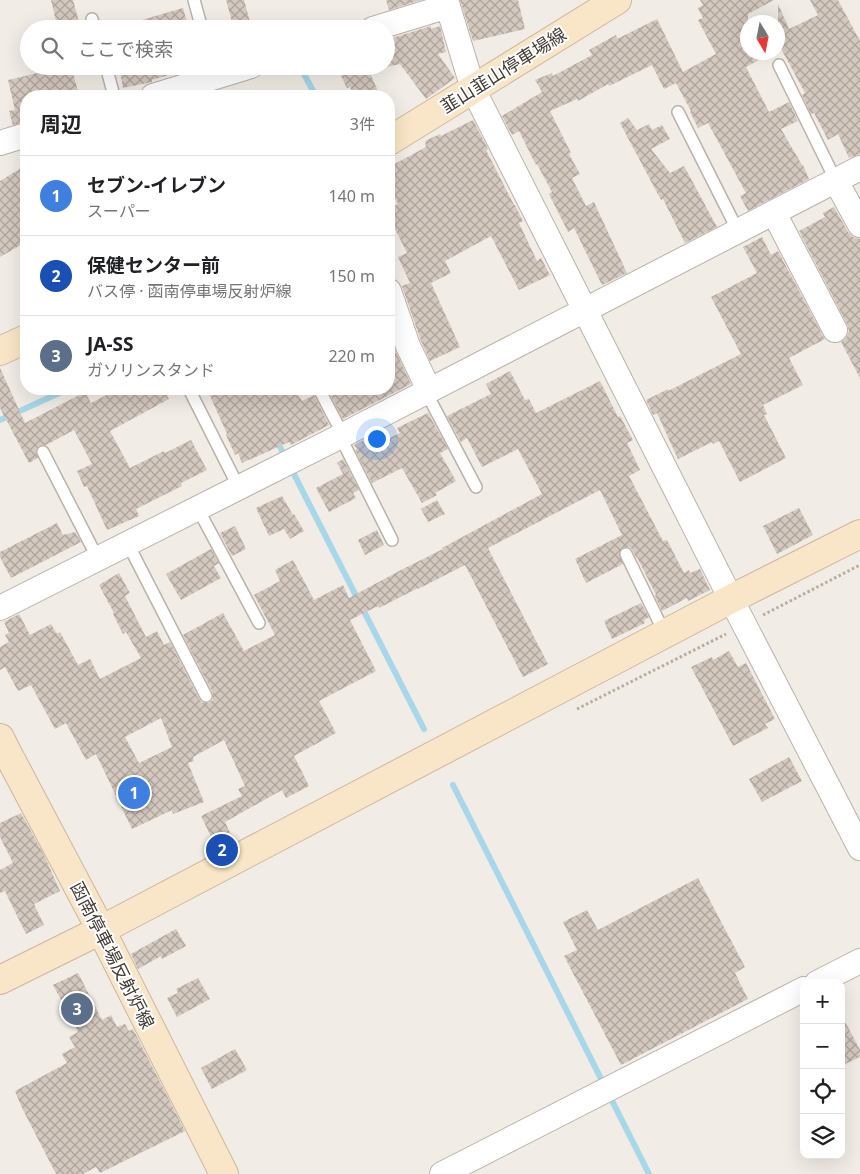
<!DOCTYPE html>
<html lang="ja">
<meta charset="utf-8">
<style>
body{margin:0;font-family:"Noto Sans","Noto Sans JP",sans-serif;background:#f6f6f6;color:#202124}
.controls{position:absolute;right:15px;bottom:15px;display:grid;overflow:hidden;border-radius:10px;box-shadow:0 5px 20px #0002}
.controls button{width:45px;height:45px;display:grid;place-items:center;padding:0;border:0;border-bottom:1px solid #e0e0e0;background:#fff;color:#202124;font:25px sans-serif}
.compass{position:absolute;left:740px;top:15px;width:45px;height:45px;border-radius:50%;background:#fff;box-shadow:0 5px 20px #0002;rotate:170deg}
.you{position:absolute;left:376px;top:438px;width:18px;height:18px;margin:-12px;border:4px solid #fff;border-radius:50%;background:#1a73e8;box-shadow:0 0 0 8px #1a73e833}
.badge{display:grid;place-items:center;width:32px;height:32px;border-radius:50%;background:#e52b29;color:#fff;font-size:16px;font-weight:700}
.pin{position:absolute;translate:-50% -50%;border:2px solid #fff;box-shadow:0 1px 5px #0006}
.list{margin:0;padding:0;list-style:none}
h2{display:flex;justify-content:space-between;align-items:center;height:65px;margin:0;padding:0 20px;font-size:21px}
h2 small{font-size:16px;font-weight:400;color:#757577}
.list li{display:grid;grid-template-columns:32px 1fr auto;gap:15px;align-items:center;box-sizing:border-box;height:80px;padding:0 20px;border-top:1px solid #e0e0e0}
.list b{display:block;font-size:19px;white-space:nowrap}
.list p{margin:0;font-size:16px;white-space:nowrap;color:#757577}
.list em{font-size:16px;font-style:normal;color:#757577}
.icon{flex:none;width:28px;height:28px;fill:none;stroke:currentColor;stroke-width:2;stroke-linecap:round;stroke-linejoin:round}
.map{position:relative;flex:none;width:860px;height:1174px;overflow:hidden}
.search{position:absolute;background:#fff;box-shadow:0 5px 20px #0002;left:20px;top:20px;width:375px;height:55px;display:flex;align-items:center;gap:12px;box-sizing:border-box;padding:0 18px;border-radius:28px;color:#757577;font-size:19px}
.panel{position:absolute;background:#fff;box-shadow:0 5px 20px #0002;left:20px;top:90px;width:375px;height:305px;border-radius:20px}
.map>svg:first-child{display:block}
</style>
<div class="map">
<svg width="860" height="1174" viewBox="0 0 860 1174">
<defs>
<pattern id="building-cross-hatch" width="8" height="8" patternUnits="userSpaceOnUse" patternTransform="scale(1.25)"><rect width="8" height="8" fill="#d4c9bf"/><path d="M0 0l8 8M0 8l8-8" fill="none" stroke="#aea49c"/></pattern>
</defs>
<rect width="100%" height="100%" fill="#f1ece6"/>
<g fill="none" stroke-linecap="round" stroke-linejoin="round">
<path stroke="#a7d7e9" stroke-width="6" d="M300,67L316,96
M0,420L68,389
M276,439L424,729
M453,785L649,1174"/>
</g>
<path fill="url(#building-cross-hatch)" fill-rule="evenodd" d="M51,0H73L81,29H58Z
M226,0H244L252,29H234Z
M386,0H421L389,10Z
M460,0H518L525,29L473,41Z
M700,0H774L748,14V52H774L746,67L769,112L789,102L798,121L781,129L802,165H803L809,179L748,211L740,196L746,193L708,123L698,128L690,112L691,111L676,83L664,89L652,65L609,86L608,84L578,101L577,99L550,111L571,153L569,154L580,174L572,178L586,206L594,202L627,273L602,285L574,228L568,232L549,194L552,192L537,164L536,165L519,131L512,135L502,116L542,92L535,80L552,73L553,76L592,55L589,50L616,35L617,39L657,19L683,72L714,55L716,54L698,20L703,18L698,8L703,5Z
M810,0H838L860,41V154L849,158L838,134L828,140L814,113L811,114L802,95L805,93L778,43V4L789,29L818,15Z
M183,8L189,29H129L128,24Z
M431,26V29L440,26L446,52L438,54L455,78L426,99L400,64L386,67V40Z
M44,66H71L78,91L58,96H26V122L13,125L9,111L15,110L8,80L46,71Z
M134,66H184L185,70L152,80V82L123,88L120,71Z
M336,66H367L380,96H354L350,87L347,88Z
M628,118L637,130L649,124L652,130L662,125L670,139L651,149L670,173L684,166L717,227L685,243L663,199L661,200L620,123Z
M473,120L488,149L486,150L514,205H515L523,221L519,223L537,261L541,258L550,275L519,290L491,236L445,261L451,273L431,283L460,347L430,361L421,341L402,286L410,283L398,257L407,253L389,217V208L398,204L389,187V167L426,147L425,141L440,134L441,136Z
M21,168L26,177V242L0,257V181Z
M834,207L848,232L853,237L860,239V378L841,342L846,338L849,331L847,324L799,231L825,217L823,213Z
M762,237L771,255L778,251L823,336L825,339L789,358L803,385L763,405L767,414L764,415L786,458L740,482L719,441L713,444L712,442L678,459L657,413L653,415L646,400L668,389V391L741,354L711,297L757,273L743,247Z
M389,332L396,352L411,384L343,419L331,396L344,389H389Z
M0,368L25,423L85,392L91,403L118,389H163L169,399L110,431L130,468L164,451L165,453L191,440L207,470L181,483L182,486L136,509L139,516L107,530L87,486L84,487L77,471L92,464L74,430L46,445L39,446L36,451L38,458L29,463L0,408Z
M510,371L525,400L529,399L536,413L600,381L618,417L620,416L633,440L627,443L640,470L629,476L663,541L667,540L684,573L689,570L690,573L700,569L710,590L688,601L687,598L662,611L655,596L656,595L637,557H636L631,548L626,547L622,548L619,553L623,564L586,583L575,559L622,535L600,490L488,548L548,664L523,677L465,565L418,589V588L379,608L378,606L350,620L376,671L319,701L336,733L294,756L309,786L286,798L282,790L225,822L232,837L215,845L201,816L242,796L238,789L245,786L224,740L193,757L194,761L188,763L204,802L173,814L172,810L132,829L96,754L86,760L66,723L55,729L31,685L18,691L5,667L0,670V647L9,642L5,635L9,633L4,622L19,614L30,635L51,624L57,634L60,632L78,665L90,659L100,679L141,658L126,632L123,634L113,614L114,613L99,585L119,573L130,593L125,596L146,637L157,631L164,645L170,642L199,699L202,703H209L213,700V693L183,635L223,613L244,651L275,635L254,595L280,581L275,570L293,560L314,600L343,585L349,598L399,571L443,549L442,548L542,494L518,449L482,467L467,438L461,442L447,416L491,394L486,384ZM161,718L172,747L139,763L125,737Z
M207,389H295L302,401L314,395L329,425L291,445L289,442L242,463L238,453L235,455L226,435L227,434Z
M428,413L448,449L440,453L456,481L435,493L437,495L422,503L402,468L372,483L355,450L357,449L354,445L368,438L372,446L400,433L397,428Z
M343,459L359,490L353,493L356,498L329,512L316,488L343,474L337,463Z
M282,496L293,515L294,514L304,531L290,539L284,529L269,536L256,508Z
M437,500L445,514L428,522L421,509Z
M799,508L813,535L777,554L763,526Z
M57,523L63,535L75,532L81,542L11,578L0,557V552Z
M235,526L246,549L232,556L220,533Z
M377,530L384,545L365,555L358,540Z
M211,549L219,563L214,566L221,578L181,600L166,574Z
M641,603L649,617L644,620L645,623L612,639L604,621Z
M729,651L738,667L746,663L775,719L765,724L768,728L733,746L691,667L712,657L713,660Z
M789,757L802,781L762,802L749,779Z
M21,813L44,855L60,891L34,904L44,925L26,934L5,891L0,893V870L13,863L0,837V823Z
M698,878L745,967L735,973L748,999L621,1065L564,956L577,950L563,922L587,910L598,930Z
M176,929L186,946L162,959L161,956L138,969L131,954Z
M78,973L102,1020L111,1015L117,1027L125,1024L129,1031L133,1029L185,1131L100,1173L96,1167L83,1174H56L22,1108L15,1091L67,1063L62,1054L75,1047L69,1037L78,1032L53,985Z
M198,978L210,999L177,1017L167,998L178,993L176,989Z
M841,1014L860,1050V1057L841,1066Z
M235,1049L247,1070L212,1089L201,1068Z"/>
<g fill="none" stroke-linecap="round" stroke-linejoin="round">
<defs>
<path id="lane" d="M194,0L202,29
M92,19L95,29
M779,65L836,181
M106,66L114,96
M678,112L738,231
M319,389L343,435
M190,391L239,488
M426,392L476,487
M340,436L392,540
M43,452L98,559
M198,509L259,623
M128,544L206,696
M626,554L665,634"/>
<path id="street" d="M446,0L473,89L731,599L860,848
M373,29L448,6
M153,96L251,66
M0,143L26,135
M836,181L860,225
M774,213L835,330
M389,291L408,346L429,390
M0,608L343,435L860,168
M817,983L860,961
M442,1174L804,989"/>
<path id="secondary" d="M389,141L617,0
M0,351L26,339
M0,738L8,754L101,930L224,1174
M0,980L101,930L731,599L860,534"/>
</defs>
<use href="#lane" stroke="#bbb2a9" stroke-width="14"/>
<use href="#street" stroke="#bbb2a9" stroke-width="26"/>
<use href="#secondary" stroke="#cdb899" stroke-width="30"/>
<path stroke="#bcac9c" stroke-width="3" stroke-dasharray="2.5 2.5" stroke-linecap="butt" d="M763,615L860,565
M577,709L726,634"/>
<use href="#lane" stroke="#fff" stroke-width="11"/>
<use href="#street" stroke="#fff" stroke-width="24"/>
<use href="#secondary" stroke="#f9e6c8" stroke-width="28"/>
</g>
<g text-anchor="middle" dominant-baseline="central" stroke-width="4" stroke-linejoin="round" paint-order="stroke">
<g font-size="18" fill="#433c36" stroke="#fff">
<text transform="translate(503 70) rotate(-32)">韮山韮山停車場線</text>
<text transform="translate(113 955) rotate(63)">函南停車場反射炉線</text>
</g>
</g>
</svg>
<div class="controls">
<button>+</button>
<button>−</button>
<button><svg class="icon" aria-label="locate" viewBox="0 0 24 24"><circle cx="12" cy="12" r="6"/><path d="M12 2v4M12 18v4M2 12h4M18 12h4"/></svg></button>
<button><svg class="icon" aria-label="layers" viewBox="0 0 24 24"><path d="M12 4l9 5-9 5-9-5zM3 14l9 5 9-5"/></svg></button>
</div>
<svg class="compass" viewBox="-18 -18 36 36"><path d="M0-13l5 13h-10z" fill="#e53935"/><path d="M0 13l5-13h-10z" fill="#757577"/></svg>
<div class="you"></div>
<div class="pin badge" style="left:134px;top:793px;background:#3f7fe0">1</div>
<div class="pin badge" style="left:222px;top:850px;background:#1a4fb4">2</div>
<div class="pin badge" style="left:77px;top:1009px;background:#5c6f8a">3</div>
<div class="search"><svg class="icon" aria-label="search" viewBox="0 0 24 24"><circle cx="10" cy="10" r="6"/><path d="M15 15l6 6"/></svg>ここで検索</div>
<section class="panel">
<h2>周辺<small>3件</small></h2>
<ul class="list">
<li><span class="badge" style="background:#3f7fe0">1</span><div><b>セブン-イレブン</b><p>スーパー</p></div><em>140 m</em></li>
<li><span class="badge" style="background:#1a4fb4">2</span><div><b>保健センター前</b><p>バス停 · 函南停車場反射炉線</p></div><em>150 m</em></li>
<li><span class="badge" style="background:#5c6f8a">3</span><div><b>JA-SS</b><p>ガソリンスタンド</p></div><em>220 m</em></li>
</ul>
</section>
</div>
